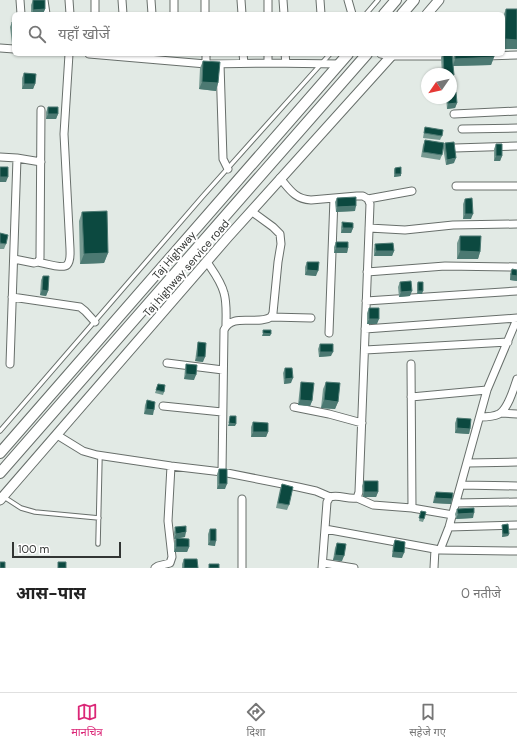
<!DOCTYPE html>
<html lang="hi">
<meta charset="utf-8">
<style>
body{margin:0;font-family:"DM Sans","Noto Sans Devanagari",sans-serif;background:#f6f6f6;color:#222}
.compass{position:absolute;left:421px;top:68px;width:36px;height:36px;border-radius:50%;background:#fff;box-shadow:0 1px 3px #0004;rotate:236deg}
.scale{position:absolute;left:12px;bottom:10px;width:109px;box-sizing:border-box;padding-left:4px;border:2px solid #323533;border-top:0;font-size:11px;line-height:14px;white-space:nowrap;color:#323533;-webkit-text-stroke:3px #fff;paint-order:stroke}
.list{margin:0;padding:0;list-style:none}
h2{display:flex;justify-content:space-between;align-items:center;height:52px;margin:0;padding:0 16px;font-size:17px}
h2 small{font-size:13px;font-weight:400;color:#767676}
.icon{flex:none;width:22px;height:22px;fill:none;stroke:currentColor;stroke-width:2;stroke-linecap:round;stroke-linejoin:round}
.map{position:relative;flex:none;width:517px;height:568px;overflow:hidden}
.search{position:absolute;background:#fff;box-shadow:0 1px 3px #0004;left:12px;right:12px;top:12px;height:44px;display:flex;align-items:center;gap:10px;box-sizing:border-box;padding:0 14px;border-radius:6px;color:#767676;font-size:15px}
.sheet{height:124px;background:#fff}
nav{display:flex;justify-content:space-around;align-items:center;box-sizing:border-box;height:56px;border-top:1px solid #e0e0e0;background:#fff;font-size:11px;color:#767676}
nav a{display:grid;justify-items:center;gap:2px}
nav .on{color:#db2777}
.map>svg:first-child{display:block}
</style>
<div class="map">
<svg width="517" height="568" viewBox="0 0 517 568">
<rect width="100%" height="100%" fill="#e2eae5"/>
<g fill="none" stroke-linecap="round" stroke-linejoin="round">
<defs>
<path id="service" d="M366,14L378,0
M0,431L203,196L330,54
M4,497L21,508L35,512L99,518
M98,544L100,455"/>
<path id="minor" d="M20,0L21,14
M44,0L46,14
M69,0L70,14
M95,0V14
M122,0L123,14
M151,0L152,14
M174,0V14
M205,0V14
M241,0L242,14
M268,0V14
M283,0L284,14
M320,0L321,14
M348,0L352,14
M0,48L14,49
M89,54L206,64
M206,54V64L268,63L339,64
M243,54L244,63
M268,54V63
M285,54L286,63
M381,54L391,56H463
M485,56L517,55
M220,64L223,159L228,169
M454,114L517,111
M462,129L517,128
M455,148L517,146
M0,157L17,158L41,162
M280,178C290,190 295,199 311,200L357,196H363L368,199L370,204L359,492L357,498C348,500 339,494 330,497L327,502L322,568
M456,186H517
M368,199L412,191
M369,228L405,230L453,225L517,224
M14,259L34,263L38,262L40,258L41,110
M38,262C44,263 63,269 67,265C71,261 70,254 70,249L64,134L69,54
M207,262C213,271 221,281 224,293C227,303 226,315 226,325
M367,272L445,266L517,267
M12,297L80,307L85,311L95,322
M366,301L517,291
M271,317L311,318
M365,329L517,318
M329,333L334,198
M365,350L508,342
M167,363L223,370
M10,364L17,158
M411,364L412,508
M411,397L487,390
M163,406L222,412
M294,407L329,414L362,423
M501,413L517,414
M480,417C486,417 493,417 499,414C508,409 514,388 517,379
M57,435L83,451L97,455L171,466L222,472L298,487L316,491L330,497
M468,463L517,462
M222,472L224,330C232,312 258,326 271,317L273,313L278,262L281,244L280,234L273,227L251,211
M461,485L517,486
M357,498L373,505L412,508L453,515
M242,499V568
M456,503L517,502
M449,527L517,525
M325,529L440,550L517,551
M440,550L449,527L487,390L517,319
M323,563L354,568
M155,568L158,566L170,563L172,557L168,521L171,466
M434,568L435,549"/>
<path id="tertiary" d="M427,14L439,0
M0,500L228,237L393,54"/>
<path id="secondary" d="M384,14L396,0
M402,14L414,0
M0,453L348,54
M0,473L367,54"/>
</defs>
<use href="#service" stroke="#686f6b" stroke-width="5.5"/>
<use href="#minor" stroke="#686f6b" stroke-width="9"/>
<use href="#tertiary" stroke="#686f6b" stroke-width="11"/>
<use href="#secondary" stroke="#686f6b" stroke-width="12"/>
<use href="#service" stroke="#fff" stroke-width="3.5"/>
<use href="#minor" stroke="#fff" stroke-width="7"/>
<use href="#tertiary" stroke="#fff" stroke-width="9"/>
<use href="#secondary" stroke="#fff" stroke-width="10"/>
</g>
<path fill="#779a92" d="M33,0L45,9L43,14H31V5Z
M506,9H517V49H503V16Z
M12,22L14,43H12L10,27Z
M442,54H452L453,58L454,54H494V57L491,65L453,66V80L451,74H442L441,58Z
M203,61L218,83L216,91L199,89L200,68Z
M24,73L35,84L33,89H22V78Z
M446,98H451L457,103L455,108L447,109Z
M48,107L58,114L56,119H46V112Z
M425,127L442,136L440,140L423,138L424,132Z
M425,140L442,155L440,160L421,157L423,145Z
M445,143L454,163L446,165L443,148Z
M496,144L502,156L500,161H494V149Z
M395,168L401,176L394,177V170Z
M337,198L355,211L336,212L335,202Z
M465,199L471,219H463V204Z
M82,212L108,253L104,263L80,264L79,221Z
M342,222L353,228L351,233H341V227Z
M0,233L6,244L4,249H0Z
M460,236L480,252L478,259H457V243Z
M336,242L348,248L347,253H334V247Z
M375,244L394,251L392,256H374V249Z
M307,262L316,276L305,275V267Z
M512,269L517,270V281L510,280V274Z
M43,276L48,291L46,296L40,295L41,280Z
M400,282L410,296L399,297L398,287Z
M418,282L422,294H417V284Z
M369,308L377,324H367V313Z
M198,342L203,362L195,361L197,347Z
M320,344L331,356L319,357L318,349Z
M186,364L194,380L184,379L185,369Z
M285,368L291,383L284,384L283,373Z
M301,382L312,401L310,406L298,405L300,386Z
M326,382L338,402L335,409L321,408L323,389Z
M158,384L164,392L163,395L155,393Z
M147,400L153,415L144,414L145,405Z
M457,418L470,429L469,434L455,433V423Z
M253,422L268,432L266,437H251V427Z
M219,469L225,489H217V474Z
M364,481L378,492L376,497H363L362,486Z
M282,484L289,505L287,510L276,508L280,489Z
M436,492L452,499L451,504L433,503L434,497Z
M457,509L473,518L456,519L455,514Z
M421,511L424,519L423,522L419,521Z
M502,525L509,534L508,536L502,537Z
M175,527L185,537L174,539V532Z
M210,529L215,546L208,545V534Z
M176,538L189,547L187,552H174V543Z
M395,540L402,558L392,557L393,545Z
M337,543L342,561L333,560L335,548Z
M184,559L198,568H182V564Z"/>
<path fill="#4c7972" d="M45,9L43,14H32L33,10Z
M14,38V43H12Z
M505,39L517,40V49H503V44Z
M272,54H283L271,55Z
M494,57L491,65L453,66L455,59Z
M451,75H454L453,80H451Z
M202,82L218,83L216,91L199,89Z
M24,84H35L33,89H22Z
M457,103L455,108L447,109L448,104Z
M48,114H58L56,119H46Z
M496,156H502L500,161H494Z
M456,158L454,163L446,165L447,160Z
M395,174H401V176L394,177Z
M0,177H8L6,182H0Z
M356,206L355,211L336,212L337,207Z
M465,214H473L471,219H463Z
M343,228H353L351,233H341Z
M336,248H348L347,253H334Z
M376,251H394L392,256H374Z
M460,251L480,252L478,259H457Z
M108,253L104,263L80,264L84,254Z
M307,270L318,271L316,276L305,275Z
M511,275L517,276V281L510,280Z
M42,290L48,291L46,296L40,295Z
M412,291L410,296L399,297L401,292Z
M418,291H423L422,294H417Z
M369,319H379L377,324H367Z
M263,333L271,334L270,336H262Z
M320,352H333L331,356L319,357Z
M197,357H205L203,362L195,361Z
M186,374L196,375L194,380L184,379Z
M293,378L291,383L284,384L285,379Z
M300,400L312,401L310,406L298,405Z
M324,400L338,402L335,409L321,408Z
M146,409L154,410L153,415L144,414Z
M229,423L236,424L235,426H228Z
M457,428L470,429L469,434L455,433Z
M253,432H268L266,437H251Z
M219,484H227L225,489H217Z
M364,492H378L376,497H363Z
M435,498L452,499L451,504L433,503Z
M474,513L473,518L456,519L458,514Z
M186,532L185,537L174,539L176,534Z
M503,534H509L508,536L502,537Z
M210,541H216L215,546L208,545Z
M176,547H189L187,552H174Z
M393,552L404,553L402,558L392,557Z
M335,555L344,556L342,561L333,560Z"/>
<path fill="#0c4940" stroke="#4c7972" d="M33,0H45V9L33,10Z
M506,9H517V40L505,39Z
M14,21V38L12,22Z
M443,54H452L454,75H451V74H444Z
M455,54H494V57L455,59Z
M203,61L220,62L218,83L202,82Z
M24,73L36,74L35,84H24Z
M451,92H456L457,103L448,104V98H451Z
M48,107H58V114H48Z
M425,127L443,130L442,136L424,133Z
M425,140L444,143L442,155L423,152Z
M454,142L456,158L447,160L445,143Z
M496,144H502V156H496Z
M0,167H8V177H0Z
M401,167V174H395V168Z
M356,197V206L337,207V198Z
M472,198L473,214H465V199Z
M107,211L108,253L84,254L82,212Z
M342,222L353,223V228H343Z
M0,233L8,235L6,244L0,243Z
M460,236H481L480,252L460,251Z
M336,242H348V248H336Z
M393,243L394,251H376L375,244Z
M307,262H319L318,271L307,270Z
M512,269L517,270V276L511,275Z
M43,276H49L48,291L42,290Z
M411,281L412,291L401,292L400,282Z
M418,282H423V291H418Z
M369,308H379V319H369Z
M263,330H271V334L263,333Z
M198,342L206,343L205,357H197Z
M320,344H333V352H320Z
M186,364L197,365L196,375L186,374Z
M285,368H292L293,378L285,379Z
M301,382L314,383L312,401L300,400Z
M326,382L340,383L338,402L324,400Z
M158,384L165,385L164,392L156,390Z
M147,400L155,402L154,410L146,409Z
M230,416H236V424L229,423Z
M457,418L471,419L470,429L457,428Z
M253,422L268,423V432H253Z
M219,469H227V484H219Z
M364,481H378V492H364Z
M282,484L293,487L289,505L278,503Z
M436,492L453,493L452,499L435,498Z
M474,508V513L458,514L457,509Z
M421,511L426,512L424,519L419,518Z
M508,524L509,534H503L502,525Z
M186,526V532L176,534L175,527Z
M210,529H216V541H210Z
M176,538L189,539V547H176Z
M395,540L405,542L404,553L393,552Z
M337,543L346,544L344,556L335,555Z
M184,559H197L198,568H184Z
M0,562H5V568H0Z
M58,562H66V568H58Z
M209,564H219V568H209Z"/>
<g text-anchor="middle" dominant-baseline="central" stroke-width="4" stroke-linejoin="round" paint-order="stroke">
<g font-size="11" fill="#323533" stroke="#fff">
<text transform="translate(174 255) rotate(-49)">Taj Highway</text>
<text transform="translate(186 268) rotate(-49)">Taj highway service road</text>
</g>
</g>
</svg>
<svg class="compass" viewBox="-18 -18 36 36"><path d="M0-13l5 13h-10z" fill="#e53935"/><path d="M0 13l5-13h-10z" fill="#767676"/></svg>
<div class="scale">100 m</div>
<div class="search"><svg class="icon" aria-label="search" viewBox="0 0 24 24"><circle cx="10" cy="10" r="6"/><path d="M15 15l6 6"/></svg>यहाँ खोजें</div>
</div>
<section class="sheet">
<h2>आस-पास<small>0 नतीजे</small></h2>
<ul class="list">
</ul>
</section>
<nav>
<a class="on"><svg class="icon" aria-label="map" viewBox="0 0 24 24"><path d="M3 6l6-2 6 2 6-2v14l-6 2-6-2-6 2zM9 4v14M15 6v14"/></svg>मानचित्र</a>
<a><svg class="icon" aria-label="directions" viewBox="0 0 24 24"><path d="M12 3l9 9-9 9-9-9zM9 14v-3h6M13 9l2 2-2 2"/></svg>दिशा</a>
<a><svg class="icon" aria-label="saved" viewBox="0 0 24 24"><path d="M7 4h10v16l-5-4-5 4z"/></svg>सहेजे गए</a>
</nav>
